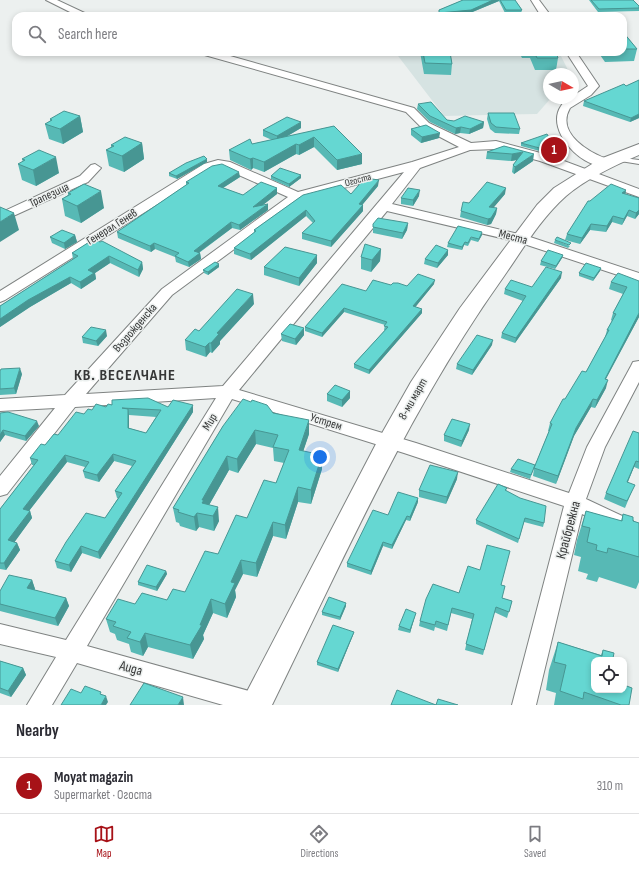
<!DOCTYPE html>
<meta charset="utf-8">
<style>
body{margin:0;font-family:"Sofia Sans Condensed",sans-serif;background:#f2f2f3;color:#2b2b33}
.controls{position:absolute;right:12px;bottom:12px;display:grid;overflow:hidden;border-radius:8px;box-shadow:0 2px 6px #0003}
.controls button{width:36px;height:36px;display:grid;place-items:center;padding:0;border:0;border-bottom:1px solid #e1e1e2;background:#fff;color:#2b2b33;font:20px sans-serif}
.compass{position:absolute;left:543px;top:68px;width:36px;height:36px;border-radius:50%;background:#fff;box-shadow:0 2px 6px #0003;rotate:99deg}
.you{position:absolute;left:320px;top:457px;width:14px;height:14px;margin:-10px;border:3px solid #fff;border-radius:50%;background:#1a73e8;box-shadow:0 0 0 6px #1a73e833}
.badge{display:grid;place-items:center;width:26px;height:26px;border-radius:50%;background:#a71218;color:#fff;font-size:13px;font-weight:700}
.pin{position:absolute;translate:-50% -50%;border:2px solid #fff;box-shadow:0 1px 4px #0006}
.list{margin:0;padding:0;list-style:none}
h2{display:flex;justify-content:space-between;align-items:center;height:52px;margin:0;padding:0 16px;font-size:17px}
h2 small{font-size:13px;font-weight:400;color:#7c7c81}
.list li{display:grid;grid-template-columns:26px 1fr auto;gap:12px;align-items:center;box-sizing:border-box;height:56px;padding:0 16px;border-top:1px solid #e1e1e2}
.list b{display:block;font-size:15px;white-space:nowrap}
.list p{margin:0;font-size:13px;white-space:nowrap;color:#7c7c81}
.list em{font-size:13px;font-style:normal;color:#7c7c81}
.icon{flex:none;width:22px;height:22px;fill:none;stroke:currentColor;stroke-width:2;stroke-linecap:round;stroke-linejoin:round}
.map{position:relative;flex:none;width:639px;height:705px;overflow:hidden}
.search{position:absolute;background:#fff;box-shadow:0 2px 6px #0003;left:12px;right:12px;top:12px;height:44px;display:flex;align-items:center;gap:10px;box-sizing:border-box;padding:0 14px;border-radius:12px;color:#7c7c81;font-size:15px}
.sheet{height:108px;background:#fff}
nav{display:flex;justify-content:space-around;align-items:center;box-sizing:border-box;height:56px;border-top:1px solid #e1e1e2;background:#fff;font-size:11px;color:#7c7c81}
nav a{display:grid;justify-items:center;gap:2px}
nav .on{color:#a71218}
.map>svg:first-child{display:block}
</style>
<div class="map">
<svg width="639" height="705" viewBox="0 0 639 705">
<rect width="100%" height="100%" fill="#ecf0ef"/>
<path fill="#d6e3e2" d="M395,52H559L570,74H549V98H551L537,114L444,116Z"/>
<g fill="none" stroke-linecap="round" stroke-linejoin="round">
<defs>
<path id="lane" d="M616,157L639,160V164L614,160V158Z"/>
<path id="street" d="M46,0H57L91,16H78Z
M531,0H539L551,16H541Z
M200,52H216L414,108L429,123L471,143L496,141L548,155L639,189V197L540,161L496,149L470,150L420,168L392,204L527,236L639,273V282L518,242L387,211L239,390L416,443L569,493L587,447L631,366L633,362L639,361V382L605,447L586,499L633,521L636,526L633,531L626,534L582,514L536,705H512L564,506L404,453L232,399L87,646L260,694L268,697L272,705H223L77,663L52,705H27L56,657L0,644V624L66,640L216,398L75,407L7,494L0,496V476L55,408L0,411V399L65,395L162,289L288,197L223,168L212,170L5,300L0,302V291L204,164L218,160L230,162L298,192L412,162L459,147L421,127L406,112L201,54ZM404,172L223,386L86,394L172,295L302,199Z
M566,52H576L599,86L591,95L570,108C555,134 591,154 610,160L612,163L610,166C585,172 544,131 561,106C564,101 568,98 573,98V96L588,86Z
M95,164L101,168L88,182L0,222V213L80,176L91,165Z"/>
<path id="secondary" d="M639,144V155C615,165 586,179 566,196C540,219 521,252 502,279C408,411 343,560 272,705H240L377,442L411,382L460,308L537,205L554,188L600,159Z"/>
</defs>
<use href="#lane" stroke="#7f8382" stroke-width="2"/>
<use href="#street" stroke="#7f8382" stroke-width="2"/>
<use href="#secondary" stroke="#7f8382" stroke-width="2"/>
<use href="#lane" fill="#fff" fill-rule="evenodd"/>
<use href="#street" fill="#fff" fill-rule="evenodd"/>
<use href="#secondary" fill="#fff" fill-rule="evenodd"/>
</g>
<path fill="#57b9b5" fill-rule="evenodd" d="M463,0H515L522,10L521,13H505L499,1L470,13L439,16V10Z
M589,0H633L639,6V11L598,12Z
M623,32L637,49L634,61L605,62L598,52H623Z
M420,52H450L452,64L451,75L424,74Z
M519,52H556L558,58L556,70H535L530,58H522Z
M639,80V118L630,122L583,106L584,101L626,86Z
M418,104L447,120L454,121L484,122L483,128L469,134L460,133L455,134L430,122L417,109Z
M488,113L520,129L519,134L495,133L490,129L487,119Z
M80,116L83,132L63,144L49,139L45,124L50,121V119Z
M334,126L362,164L337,170L314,147L299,155L296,154L264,172L253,168L251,170L230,160L229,150L252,144L272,140L263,136V130L301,128L286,137Z
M411,129L439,138L421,143L411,135Z
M142,143L144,159L124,172L109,166L106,150L111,147V145Z
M521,143L558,153V156L521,146Z
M504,146L533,161L514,174L512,172L513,165L517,160L511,161L486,159L487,152Z
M22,159L59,173L36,186L22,180L18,164L23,162Z
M207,162L177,179L169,176V173Z
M301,175V178L289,187L271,179V176Z
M240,177L223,188L243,195L277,188V194L262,205L268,210L240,230L232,228L199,253H200L201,259L189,267L176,262L175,257L155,249L151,252L118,238L117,232L186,185V182Z
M378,186L362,205L363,211L331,247L302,239V233L313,223L306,216L251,260L234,254V248L254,233V230L303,195L351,194Z
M626,190L625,194L639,214L635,219L627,216L622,225L612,222L606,232L590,230L580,244L565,240L567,234L590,201Z
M68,193L104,208L81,223L65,216L62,199L68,195Z
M505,194L493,208H497L496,214L491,224L487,225L460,217L461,211L469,203Z
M419,196L413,206L401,204V198Z
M408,223L407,230L402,239L373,233V227Z
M75,235L77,242L65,249L52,243L50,237Z
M482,235L478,242L471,240L468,246L464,245L462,250L447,247L448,243Z
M94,239L142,262L143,269L139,277L110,263L95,273L96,279L81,289L71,283L30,307L0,327V306L73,259L72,253Z
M555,240L570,246L568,248L554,243Z
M381,249L380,261L371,272L361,269V257Z
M448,250V255L437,268L424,264L425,259Z
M563,255L562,258L555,269L540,265L541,261Z
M317,263L299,286L264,275V267Z
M219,264V267L208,275L204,273L203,270Z
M601,268L600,271L593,281L579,276V273Z
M561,278L515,343L501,338L502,333L523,301L504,294L505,289L532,287Z
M639,281V317L606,379V388L595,408L591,407L574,436L556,484L533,476L534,468L549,431H548L550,423L565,399L586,372L605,337L607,330L612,321L611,320L613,313L623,294L609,289L611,282Z
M434,284L415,307L422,313L369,374L354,368V364L385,330H384L385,325L344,312L322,337L305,331V327L366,291L391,285L407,286Z
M254,304L220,341V344L212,353L210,352L206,357L186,350L185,340L199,331Z
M304,328V335L296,345L282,341L281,334Z
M107,336L98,346L83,343L82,337Z
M492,345L472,375L456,369L457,364Z
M0,371L22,374L16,394L0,395Z
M350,391V398L342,407L327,401V394Z
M112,405L168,407L193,412L100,559L82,553L71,572L57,568L55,561L105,518L118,498H117L115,491L132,466L114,461L99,482L85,478L83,471L85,467L67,462L29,511H30L32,518L14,542L17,543L20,550L6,570L0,569V509L34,465H32L30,458L45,445L58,435L84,414L92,410ZM129,415L156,417L146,433L129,428Z
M0,413L39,426L26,441L5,435L0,442Z
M273,413L309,434L303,451L322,469L311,504L298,502L286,539L273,536L257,577L243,574L235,590L236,597L227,618L213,613L203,635L204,639L193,659L148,647L143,656L131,652L129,644L117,640L115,634L110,632L106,619L135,604L167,600L185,592L218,554L276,483L284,463L274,461L273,448L256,444L238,473L229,470L209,505L219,521L214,531L199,527L196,531L180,526L179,523L176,522L173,508L223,426Z
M469,430L461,447L444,441V435Z
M639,433V469L634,467L628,482L632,491L625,508L604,499L606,493Z
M535,465L530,479L510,472L511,469Z
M457,479L446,504L419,497V490Z
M507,488L506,491L544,523L543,527L524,522L518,543L476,524V520Z
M418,502L410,521L406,520L392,549L383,546L371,575L347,567V563Z
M586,511L621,521L623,514L633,521L639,523V582L636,589L599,577L597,582L586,579L588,574L578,571L581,557L574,555L577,540Z
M166,571L167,574L157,591L138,585V582Z
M32,580L35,589L34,590L66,598L69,606L58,626L0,611V591Z
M501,585L502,598L512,601L507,618L494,612L483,655L465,650L472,619L451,613L447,631L435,627L434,631L419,626L420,621L459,593Z
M346,606L340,620L322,615V612Z
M415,616L410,633L398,630L399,626Z
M354,632L353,635L338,672L317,665V662Z
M558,642L601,655L603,650L614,653L594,660L629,705H554L556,693L546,690L549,670Z
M0,661L23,668L26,675L11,697L0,693Z"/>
<path fill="#479693" d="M493,0H499V1L470,13L439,16V13Z
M639,114V118L630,122L631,118Z
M80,116L83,132L63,144L60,129Z
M301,122V128L277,142V136Z
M484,122L483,128L469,134L470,129Z
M461,127L460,133L455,134L456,128Z
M440,133L439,138L421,143L422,137Z
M314,137V147L299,155V145Z
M142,143L144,159L124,172L122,156Z
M296,144V154L264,172V162Z
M523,152L522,159L511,161L512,154Z
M362,154V164L337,170V160Z
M534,154L533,161L514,174L515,167Z
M56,157L59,173L36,186L33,170Z
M253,158V168L251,170L250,159Z
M207,159V162L177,179L176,176Z
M239,172L240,177L218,191V186Z
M301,175V178L289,187V184Z
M379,180L378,186L358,210L359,204Z
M277,188V194L253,213V207Z
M506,188L505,194L489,213V207Z
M420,190L419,196L413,206V200Z
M626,190L625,196L622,193Z
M101,191L104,208L81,223L77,206Z
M268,204V210L240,230L239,225Z
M363,205V211L331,247V241Z
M497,208L496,214L491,224L487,225L488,219Z
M306,210V216L251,260L250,254Z
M629,210L627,216L622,225L624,219Z
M639,210V214L635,219L636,213Z
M14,213L19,230L0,242V222Z
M613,216L612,222L606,232L607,226Z
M231,222L232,228L194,256V251Z
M408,223L407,230L402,239L403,233Z
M591,224L590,230L580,244L582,238Z
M482,232V235L478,242L479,239Z
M75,235L77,242L65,249L64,243Z
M465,242L464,245L462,250V247Z
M154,243L155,249L151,252L150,246Z
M381,249L380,261L371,272L372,260Z
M448,250V255L437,268L438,263Z
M200,253L201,259L189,267L188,262Z
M317,255V263L299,286V278Z
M563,255L562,258L555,269L556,266Z
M109,256L110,263L95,273L96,279L81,289L80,282L88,270Z
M142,262L143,269L139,277L138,270Z
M219,264V267L208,275V272Z
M601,268L600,271L593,281L594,278Z
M562,272L561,278L515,343L516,338Z
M70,277L71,283L30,307L0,327V319L28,300Z
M435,280L434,284L413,310V306Z
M253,294L254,304L220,341V344L212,353L211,343L217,333Z
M344,308V312L322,337V333Z
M422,309V313L369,374V370Z
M639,313V317L602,386L605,379Z
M304,328V335L296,345L295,339Z
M106,330L107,336L98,346L96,341Z
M493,340L492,345L472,375L473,370Z
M209,343L210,352L206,357L205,347Z
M20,368L22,374L16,394L14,388Z
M608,380L606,388L595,408L597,400Z
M350,391V398L342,407V400Z
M593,399L591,407L574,436L556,484L558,476L576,428Z
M193,405V412L100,559L98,552Z
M128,409L129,416V435L128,428Z
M309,420V434L299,464V450Z
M37,421L39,426L26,441L25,436Z
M470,424L469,430L461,447L462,441Z
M3,430L5,435L0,442V435Z
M255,430L256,444L238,473L237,459Z
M113,454L114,461L99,482L97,475Z
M65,455L67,462L25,516L23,509Z
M322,455V469L311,504V490Z
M227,456L229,470L204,514L202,500Z
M636,461L634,467L625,488L627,482Z
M458,472L457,479L446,504L447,497Z
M298,487V502L286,539L285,525Z
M418,498V502L410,521V517Z
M218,507L219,521L214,531L213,516Z
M30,511L32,518L11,547L8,540Z
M197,513L199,527L196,531L194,517Z
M407,516L406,520L392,549V545Z
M273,522V536L257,577L256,563Z
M383,542V546L371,575V571Z
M17,543L20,550L6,570L4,563Z
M81,546L82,553L71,572L69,565Z
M241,560L243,574L235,590L236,597L227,618L225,604L231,582Z
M166,571L167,574L157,591L156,587Z
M32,580L35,589L30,597L27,588Z
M66,598L69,606L58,626L55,618Z
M211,599L213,613L203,635L204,639L193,659L190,645Z
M346,603V606L340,620V617Z
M416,613L415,616L410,633V630Z
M354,632L353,635L338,672V669Z
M145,633L148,647L143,656L140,642Z
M23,668L26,675L11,697L8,691Z
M106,696L108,702L106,705H101Z
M183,697L184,705H178Z"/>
<path fill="#65d7d2" stroke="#479693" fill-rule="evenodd" d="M463,0H493L471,10L439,13V10Z
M500,0H515L522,10H506Z
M591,0H633L639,6V8L599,9Z
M623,32L637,49H623Z
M423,52H450L452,64L425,63Z
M534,52H556L558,58H537Z
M639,80V114L631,118L584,101L624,84L626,86Z
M431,102L447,120L454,121L465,116L484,122L470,129L461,127L456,128L430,116L418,104Z
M64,111L80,116L60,129L45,124L52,120L50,119Z
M488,113H514L520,129L496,127L491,123Z
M287,117L301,122L277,136L263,130Z
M426,125L440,133L422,137L411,129Z
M334,126L362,154L337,160L314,137L299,145L296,144L264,162L253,158L250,159L229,150L250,139L252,144Z
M547,134L558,153L521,143Z
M125,137L142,143L122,156L106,150L114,146L111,145Z
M504,146L534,154L515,167L513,165L523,152L512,154L487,152Z
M39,150L56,157L33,170L18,164L25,160L22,159Z
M204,156L207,159L176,176L169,173L186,163Z
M222,164L239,172L218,186L243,195L261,182L277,188L253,207L268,204L239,225L231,222L194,251L200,253L188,262L175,256L179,253L154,243L150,246L117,232L189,183L186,182L212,166Z
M280,168L301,175L289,184L271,176Z
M365,178L379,180L359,204L363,205L331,241L302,233L315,221L306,210L250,254L234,248L256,231L254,230L303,195L341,185L351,194Z
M487,182L506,188L489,207L497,208L491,218L488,219L461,211L463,202L469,203Z
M84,184L101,191L77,206L62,199L71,194L68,193Z
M611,184L626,190L622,193L639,198V210L636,213L629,210L624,219L613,216L607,226L591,224L582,238L567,234L588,201H590Z
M408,188L420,190L413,200L401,198Z
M0,207L14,213L0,222Z
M378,218L408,223L403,233L373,227V224Z
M458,226L482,232L479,239L471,237L468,243L465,242L462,247L448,243Z
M62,230L75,235L64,243L50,237Z
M557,237L571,243L569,245L555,240Z
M94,239L100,242L102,241L142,262L138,270L109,256L88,270L94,273L80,282L70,277L28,300L0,319V306L78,256L72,253Z
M365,244L381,249L372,260L361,257Z
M436,245L448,250L438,263L425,259Z
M285,247L317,255L299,278L264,267Z
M548,250L563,255L556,266L541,261Z
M215,262L219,264L208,272L203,270Z
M586,263L601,268L594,278L579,273Z
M546,267L562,272L516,338L502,333L526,296L505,289L511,280L532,287Z
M618,273L639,281V313L605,379L608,380L597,400L593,399L576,428L558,476L534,468L552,424L550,423L563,399H565L582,371L586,372L609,330H607L616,314L613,313L627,287L611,282Z
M418,274L435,280L413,306L422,309L369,370L354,364L388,327L384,326L387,322L344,308L322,333L305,327L342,284L366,291L373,280L391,285L393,283H398L407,286Z
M237,289L253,294L217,333L219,334L211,343H209L205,347L185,340L195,329L199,331Z
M290,324L304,328L295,339L281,334Z
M91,327L106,330L96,341L82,337Z
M477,335L493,340L473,370L457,364Z
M20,368L14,388L0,389V371L1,369Z
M335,385L350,391L342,400L327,394Z
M148,398L168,407L173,400L193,405L98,552L81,546L69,565L55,561L66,542L86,513L105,518L122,493L115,491L136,461L113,454L97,475L83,471L89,462L65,455L23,509L30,511L8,540L17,543L4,563H0V509L38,460L30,458L41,444L45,445L54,434L58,435L76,412L84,414L88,409L92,410L96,404L106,407L108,404L112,405V400ZM122,408L161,410L146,433L128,428V409Z
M243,399L251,402L252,400L267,405L273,413L309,420L299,450L322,455L311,490L298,487L285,525L273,522L256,563L241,560L231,582L235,583L225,604L211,599L200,625H202L190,645L145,633L140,642L127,638L131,632L113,626L116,622L106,619L118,599L135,604L142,593L167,600L173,589L185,592L205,551L218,554L236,515L247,518L264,480L276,483L289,450L273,447L278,435L255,430L237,459L227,456L202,500H204L202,503L218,507L213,516L197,513L194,517L178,512L179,510L173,508L223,426Z
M8,412L37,421L25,436L3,430L0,435V413Z
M452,419L470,424L462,441L444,435Z
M633,431L639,433V462L636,461L627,482L635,485L627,501L606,493Z
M518,459L535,465L531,475L511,469Z
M430,465L458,472L447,497L419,490Z
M498,484L507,488L505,490L520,498L546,506L544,523L525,518L519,539L476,520Z
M398,492L418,498L410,517L407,516L392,545L383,542L371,571L347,563L373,510L388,515Z
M586,511L622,521L623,514L633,517V521L639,523V557L608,548L607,553L596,550L597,545L587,542L590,528L582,526Z
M487,545L510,551L501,585L505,586L502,598L512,601L509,612L496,607L484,650L466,644L474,614L452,608L448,625L436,621L435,625L420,621L426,599L433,584L459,593L468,566L480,570Z
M147,565L166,571L156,587L138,582Z
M9,575L32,580L27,588L66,598L55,618L0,604V591Z
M329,597L346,603L340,617L322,612Z
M406,609L416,613L410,630L399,626Z
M333,625L354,632L338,669L317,662Z
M558,642L602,656L603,650L614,653L613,658L619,660H594V690H624V685L632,688L629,705H621L584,692L583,699L560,691L566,665L554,662Z
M0,661L23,668L8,691L0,688Z
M144,683L183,697L178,705H130Z
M85,686L101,692L100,694L106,696L101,705H61L71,689L81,693Z
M397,690L436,705L438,699L458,705H391Z"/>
<g text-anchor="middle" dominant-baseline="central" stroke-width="3" stroke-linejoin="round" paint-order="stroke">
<g font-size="10" fill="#363737" stroke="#ecf0ef">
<text transform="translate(358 180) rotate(-15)">Огоста</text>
</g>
<g font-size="12" fill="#363737" stroke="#ecf0ef">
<text transform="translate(49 195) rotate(-25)">Трапезица</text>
<text transform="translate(112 227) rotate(-32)">Генерал Генев</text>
<text transform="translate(513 237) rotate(15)">Места</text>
<text transform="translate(135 328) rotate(-49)">Възрожденска</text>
<text transform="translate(413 399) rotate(-60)">8-ми март</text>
<text transform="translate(210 422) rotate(-59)">Мир</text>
<text transform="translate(326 422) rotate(17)">Устрем</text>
</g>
<g font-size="14" fill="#363737" stroke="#ecf0ef">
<text transform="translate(568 530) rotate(-75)">Крайбрежна</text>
<text transform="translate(131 668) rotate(16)">Аида</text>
</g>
<g font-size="16" font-weight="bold" letter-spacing="1" fill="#363737" stroke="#ecf0ef">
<text x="125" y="375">КВ. ВЕСЕЛЧАНЕ</text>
</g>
</g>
</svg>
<div class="controls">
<button><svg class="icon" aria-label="locate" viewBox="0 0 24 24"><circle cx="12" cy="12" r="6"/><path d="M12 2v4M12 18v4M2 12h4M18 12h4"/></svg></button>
</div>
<svg class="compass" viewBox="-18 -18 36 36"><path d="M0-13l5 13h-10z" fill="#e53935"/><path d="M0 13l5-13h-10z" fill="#7c7c81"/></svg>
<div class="you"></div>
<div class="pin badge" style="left:554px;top:150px">1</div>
<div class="search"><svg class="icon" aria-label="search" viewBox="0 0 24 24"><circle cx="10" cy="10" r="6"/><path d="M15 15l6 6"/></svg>Search here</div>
</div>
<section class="sheet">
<h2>Nearby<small></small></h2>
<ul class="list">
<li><span class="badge">1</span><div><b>Moyat magazin</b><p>Supermarket · Огоста</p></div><em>310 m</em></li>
</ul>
</section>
<nav>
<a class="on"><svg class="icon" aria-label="map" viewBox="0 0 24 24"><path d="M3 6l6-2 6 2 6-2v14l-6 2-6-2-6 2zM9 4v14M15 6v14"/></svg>Map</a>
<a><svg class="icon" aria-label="directions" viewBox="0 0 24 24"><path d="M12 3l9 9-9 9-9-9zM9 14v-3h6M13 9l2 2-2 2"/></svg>Directions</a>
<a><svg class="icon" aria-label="saved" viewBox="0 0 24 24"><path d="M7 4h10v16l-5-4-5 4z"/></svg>Saved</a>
</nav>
